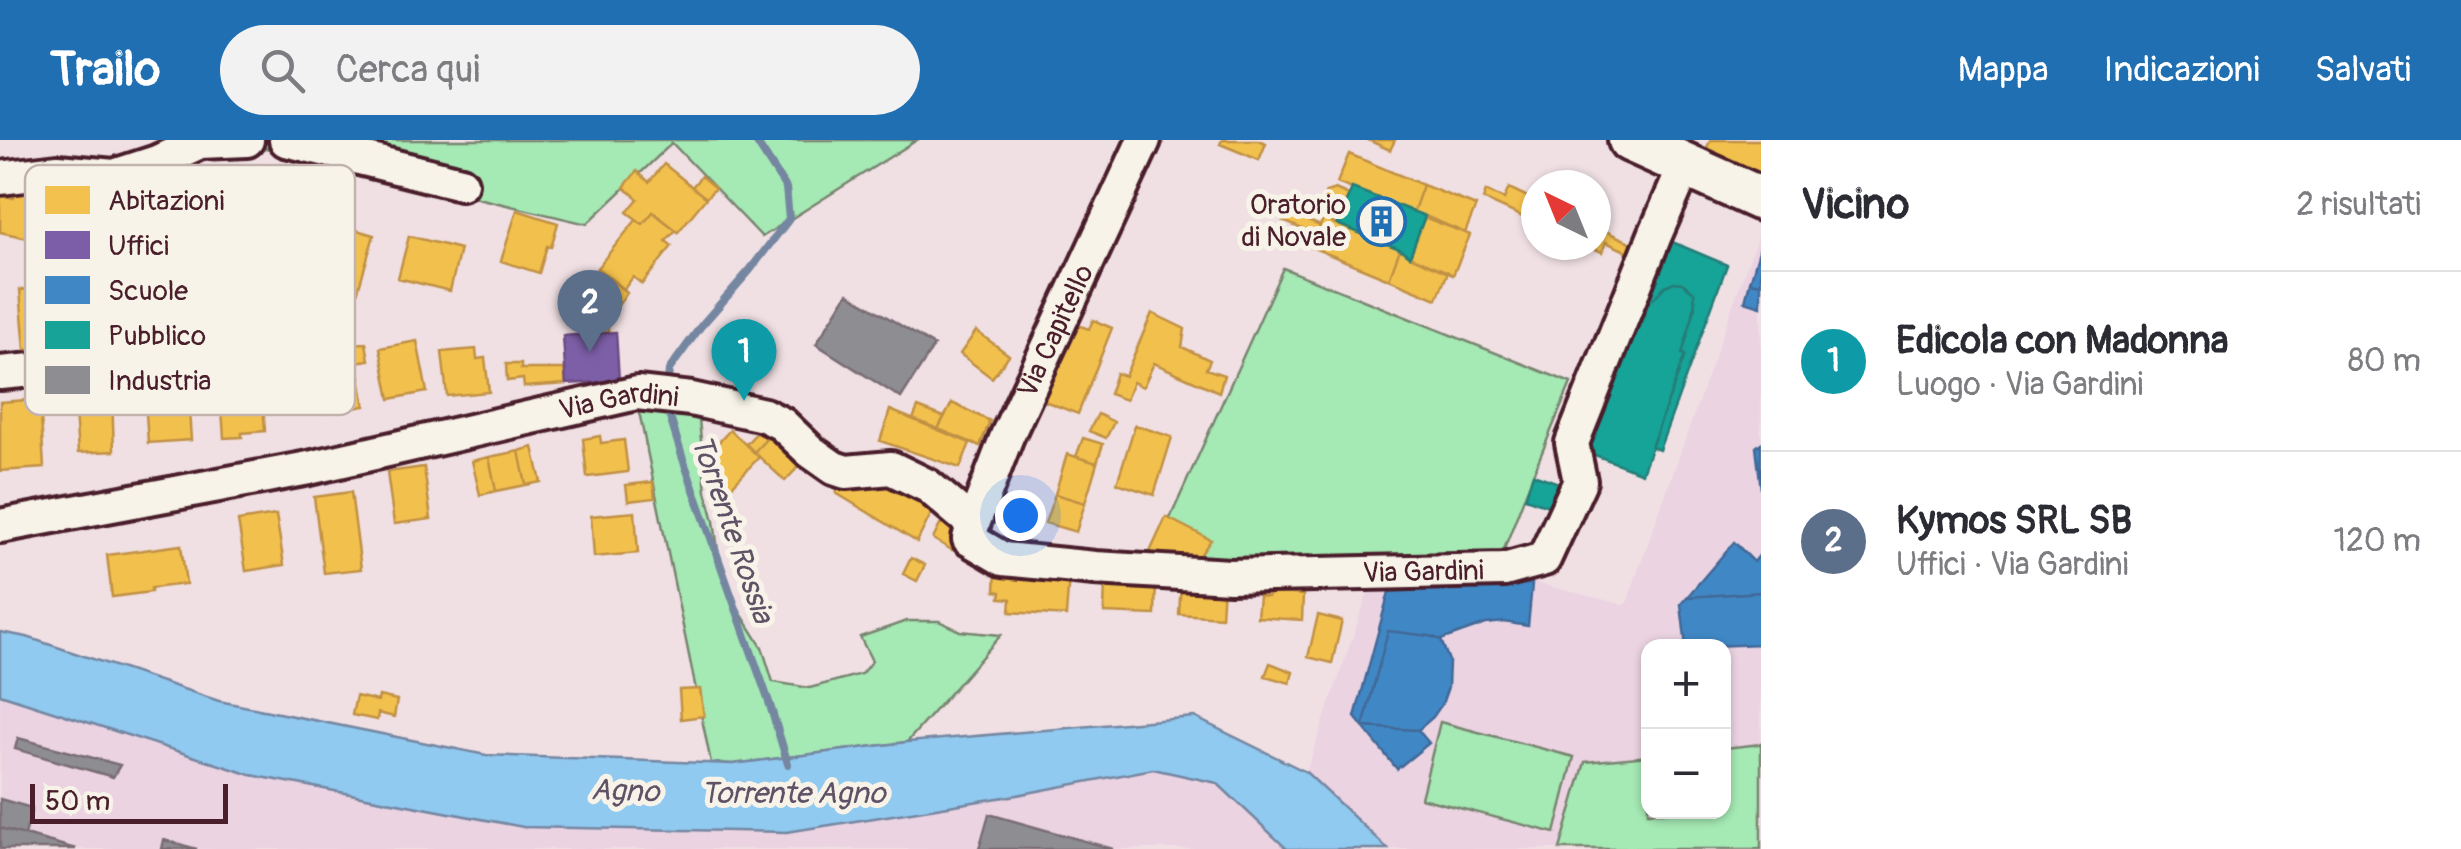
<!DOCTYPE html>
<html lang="it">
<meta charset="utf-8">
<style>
body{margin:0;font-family:Pangolin,sans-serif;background:#f2f2f3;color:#2b2b33}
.controls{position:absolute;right:30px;bottom:30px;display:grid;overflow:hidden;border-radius:20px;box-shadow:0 2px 8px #0004}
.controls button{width:90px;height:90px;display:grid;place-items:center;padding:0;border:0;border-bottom:2px solid #e1e1e2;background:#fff;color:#2b2b33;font:50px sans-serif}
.compass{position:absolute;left:1521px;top:30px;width:90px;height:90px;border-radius:50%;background:#fff;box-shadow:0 2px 8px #0004;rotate:317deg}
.scale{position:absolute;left:30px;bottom:25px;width:198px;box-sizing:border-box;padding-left:10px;border:5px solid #4a1f2b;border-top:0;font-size:28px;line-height:35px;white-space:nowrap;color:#4a1f2b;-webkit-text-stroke:8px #f7f3e8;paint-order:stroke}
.you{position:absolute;left:1020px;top:375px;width:35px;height:35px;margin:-25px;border:8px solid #fff;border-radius:50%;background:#1a73e8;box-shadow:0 0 0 15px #1a73e833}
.badge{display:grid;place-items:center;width:65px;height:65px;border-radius:50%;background:#1f6fb2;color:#fff;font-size:32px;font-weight:700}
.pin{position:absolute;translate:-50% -82px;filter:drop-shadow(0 2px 5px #0008)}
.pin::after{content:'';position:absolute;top:52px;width:35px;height:30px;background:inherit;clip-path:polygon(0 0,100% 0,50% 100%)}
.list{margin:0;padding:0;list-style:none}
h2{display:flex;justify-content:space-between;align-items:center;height:130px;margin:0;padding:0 40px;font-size:42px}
h2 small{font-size:32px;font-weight:400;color:#7c7c81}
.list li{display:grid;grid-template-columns:65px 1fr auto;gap:30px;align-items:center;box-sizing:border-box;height:180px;padding:0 40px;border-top:2px solid #e1e1e2}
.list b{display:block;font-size:38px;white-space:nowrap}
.list p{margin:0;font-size:32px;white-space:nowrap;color:#7c7c81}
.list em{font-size:32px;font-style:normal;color:#7c7c81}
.icon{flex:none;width:55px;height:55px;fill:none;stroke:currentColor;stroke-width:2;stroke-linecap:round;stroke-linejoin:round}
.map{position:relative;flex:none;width:1761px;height:709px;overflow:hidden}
header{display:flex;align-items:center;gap:60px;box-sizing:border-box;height:140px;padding:0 50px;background:#1f6fb2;color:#fff}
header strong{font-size:48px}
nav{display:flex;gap:55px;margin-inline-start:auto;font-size:35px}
.search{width:700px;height:90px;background:#f2f2f3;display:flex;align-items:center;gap:25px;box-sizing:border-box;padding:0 35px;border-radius:55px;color:#7c7c81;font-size:38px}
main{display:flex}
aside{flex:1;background:#fff}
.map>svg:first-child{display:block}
</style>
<header>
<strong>Trailo</strong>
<div class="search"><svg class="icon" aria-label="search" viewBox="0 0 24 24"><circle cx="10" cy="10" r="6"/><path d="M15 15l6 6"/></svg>Cerca qui</div>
<nav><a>Mappa</a><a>Indicazioni</a><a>Salvati</a></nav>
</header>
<main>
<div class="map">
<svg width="1761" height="709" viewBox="0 0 1761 709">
<rect width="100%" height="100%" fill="#f0e0e4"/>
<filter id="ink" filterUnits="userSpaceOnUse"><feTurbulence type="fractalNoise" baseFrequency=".01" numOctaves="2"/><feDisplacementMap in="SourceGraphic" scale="20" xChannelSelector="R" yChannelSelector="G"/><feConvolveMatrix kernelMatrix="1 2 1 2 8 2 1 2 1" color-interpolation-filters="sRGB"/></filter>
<g filter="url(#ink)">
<path fill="#ebd3e2" d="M1761,86V604L1724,608V507H1648V616L1585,622L1560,709H1388L1306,632L1375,432L1495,433L1626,465Z
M0,554L251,635L523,687L1017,655L1153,629L1217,642L1287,709H0Z"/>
<path fill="#a5e9b4" stroke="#788470" stroke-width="2.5" d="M232,0H917L762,97L672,3L587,84Z
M1283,128L1571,243L1533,334L1495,433L1149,425Z
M635,252L697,259L706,351L714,381L718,410L726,434L730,456L762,507L773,542L810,548L861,534L872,521L860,497L907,481H939L960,491L1001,495L907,602L733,624L711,623Z
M1440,582L1574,617L1555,693L1421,658Z
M1761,604V709H1560L1585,622L1648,616V672H1724V608Z"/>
<path fill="#90caf0" stroke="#7486a1" stroke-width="2.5" d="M0,492L27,497L219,561L486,615L733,624L907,602L1194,577L1306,632L1388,709H1287L1217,643L1153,629L1017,655L787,692L523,687L251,635L0,554Z"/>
<path fill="#f2c14e" stroke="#c09044" stroke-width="2.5" d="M1222,0H1258L1266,3L1259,20L1220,4Z
M1368,0H1395L1390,10Z
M1710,0H1761V33L1705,13Z
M1349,14L1423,45L1413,73L1337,43Z
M664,24L706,58L678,92L653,72L643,84L627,72L638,59L624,47L637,31L649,42Z
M701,36L715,48L706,58L692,47Z
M17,45L51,52L41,101L0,92V55L14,58Z
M1423,45L1476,66L1465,93L1413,73Z
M1509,48L1536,61V83L1483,59L1486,51L1504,59Z
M1335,49L1349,55L1339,78L1325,72L1322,64L1326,52Z
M517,70L558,83L551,107L547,106L539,133L501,121Z
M653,72L676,90L666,101L672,106L642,144L633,137L624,149L597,128L636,80L643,84Z
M1288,72L1320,86L1311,107L1297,101L1302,89L1283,81Z
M293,74L315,81L314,85L337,92L340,85L374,95L354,164L333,158L332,163L300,154L307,131L279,123Z
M1425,76L1470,95L1453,135L1410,116Z
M1323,79L1400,109L1389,139L1311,107Z
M1596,87L1632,103L1628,112L1606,102L1602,112L1586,105H1596Z
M409,96L460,109L450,151L398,138Z
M1400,109L1410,116L1448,132L1437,159L1389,139Z
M597,128L627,153L608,179V192H616L581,194L579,151L582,150Z
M52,147L58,207L25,210L20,150Z
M1152,173L1185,189L1182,207L1210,220L1206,229L1224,235L1219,252L1154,223L1143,247L1133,242L1126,260L1109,254L1116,233L1125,236Z
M1093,180L1112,188L1078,274L1039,259L1069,182L1089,189Z
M976,191L1009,215L992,238L960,214Z
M417,201L427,252L390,259L380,208Z
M366,203L369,220L296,231L292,207Z
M476,209L477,219L485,218L489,252L447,256L442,212Z
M357,221L365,266L323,273L315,228Z
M506,224H521V229H564L566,244L524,247L523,239L507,241Z
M262,248L265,291L242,293V297L224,298L221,254L238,253V249Z
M188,255L191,300L148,303L145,259Z
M112,257L114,311L78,313L74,259Z
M40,259L44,328L0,331V262Z
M952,263L990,281L980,306L938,289Z
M918,267L944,277L938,289L913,279Z
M890,270L970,303L960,328L880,301Z
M1098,274L1114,282L1106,298L1089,291Z
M1135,285L1172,297L1154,355L1117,343Z
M761,288L770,295L754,312L746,304Z
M730,290L759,317L731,347L702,320Z
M770,295L801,324L785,341L754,312Z
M600,296L601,303L624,300L628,332L587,337L583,299Z
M1083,298L1103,304L1097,323L1076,317Z
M533,307L541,342L526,345L519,311Z
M519,311L526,345L496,351L489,317Z
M1067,314L1097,323L1085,363L1055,354Z
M489,317L496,351L480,355L472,321Z
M424,327L431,379L394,384L387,332Z
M880,337L935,366L917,402L836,353L841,344Z
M653,342L655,358L628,361L626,345Z
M351,352L361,429L324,433L314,357Z
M1055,354L1085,363L1076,392L1045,383Z
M635,372L638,413L594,417L591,376Z
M276,375L284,425L246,431L238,381Z
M1166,377L1211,400L1198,418L1156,416L1150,412Z
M942,381L960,393L952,410L933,399Z
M181,405L186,444L151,448V452L112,457L107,415Z
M911,418L925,425L917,441L903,434Z
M996,430L1069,435L1066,476L1010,472L1011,459L1000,458L1001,452L995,451Z
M1105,438L1156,439L1155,475L1104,473Z
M1181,442L1223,445L1221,477L1179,474Z
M1269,444L1283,445L1282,453L1303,455L1302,480L1257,477L1259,456L1268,457Z
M1318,475L1342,481L1332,523L1308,517Z
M1270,523L1293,532L1290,543L1265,536Z
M700,549L704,576L681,579L679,550Z
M356,556L378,561L379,556L397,560L394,577L378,573L377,580L352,575Z"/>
<path fill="#7b5ea7" stroke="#6c4b82" stroke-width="2.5" d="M616,192L619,241L566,244L563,196Z"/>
<path fill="#3f88c5" stroke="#426897" stroke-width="2.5" d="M1761,104V144L1750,142Z
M1750,142L1761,144V166L1745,161Z
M1761,303V349L1756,307Z
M1734,402L1754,422L1761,413V452L1687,457Z
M1532,444L1528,486L1504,482L1486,484L1441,500L1430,496L1388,491L1363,587L1355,577L1389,452Z
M1761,452V504L1686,507L1681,464L1687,457Z
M1388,491L1430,496L1441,500L1449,521L1448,547L1442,564L1433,577L1418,590L1363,587Z
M1363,587L1418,590L1429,603L1397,629Z"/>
<path fill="#17a398" stroke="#267b77" stroke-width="2.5" d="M1352,48L1425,76L1410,116L1400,109L1337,84Z
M1658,96L1727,125L1659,310L1651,307L1685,215L1682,214L1695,169L1694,152L1682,143L1674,142L1665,146L1653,159L1650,157L1636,195L1634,194L1597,287L1588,283Z
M1674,142L1682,143L1694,152L1695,160L1693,176L1682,214L1685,215L1642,333L1587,312L1634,194L1636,195L1650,157L1653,159L1665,146Z
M1533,334L1559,343L1551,367L1525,358Z"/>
<path fill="#8d8d92" stroke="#796c73" stroke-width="2.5" d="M848,153L934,206L901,258L816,204Z
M18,598L120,625L113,637L15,609Z
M0,659L32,668L25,695L0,688Z
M989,674L1113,709H979Z
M0,688L25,695L76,709H0Z
M164,700L197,709H162Z"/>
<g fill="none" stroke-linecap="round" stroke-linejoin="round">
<path stroke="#7486a1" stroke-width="8" d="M667,249L669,230L701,186L750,130L789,79L786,48L755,0
M667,268L682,316L769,562L788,624"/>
<defs>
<g id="minor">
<path d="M286,0L461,43"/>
<path d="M0,38L58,31L114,36L157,22L200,2L247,0"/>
<path d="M0,233L198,215"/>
<path id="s1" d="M973,384L1007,296L1144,0"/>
<path id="s2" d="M0,386L309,328L637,253L691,259L764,275L782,284L810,311L834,328L846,332L891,328L928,346L973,384L969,399L1003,419L1095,428L1230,436L1504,430L1544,419L1580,341L1572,303L1655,95L1686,24"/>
</g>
<path id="major" d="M1630,0L1761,59"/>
</defs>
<use href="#minor" stroke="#4a1f2b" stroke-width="40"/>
<use href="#major" stroke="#4a1f2b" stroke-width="50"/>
<use href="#minor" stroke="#f7f3e8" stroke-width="32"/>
<use href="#major" stroke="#f7f3e8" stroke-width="42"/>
</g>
</g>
<defs>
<symbol id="building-ring" viewBox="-11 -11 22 22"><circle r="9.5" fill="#f7f3e8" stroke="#1f6fb2" stroke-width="1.5"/><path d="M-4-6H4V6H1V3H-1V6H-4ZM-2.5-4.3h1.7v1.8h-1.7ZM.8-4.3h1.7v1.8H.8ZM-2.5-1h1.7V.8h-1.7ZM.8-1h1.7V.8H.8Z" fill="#1f6fb2"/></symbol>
</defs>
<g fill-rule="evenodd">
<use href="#building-ring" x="1354" y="54" width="55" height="55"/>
</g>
<g text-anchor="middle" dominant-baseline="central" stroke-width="10" stroke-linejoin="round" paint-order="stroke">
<g font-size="28" fill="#4a1f2b" stroke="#f7f3e8" text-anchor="end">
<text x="1346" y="65">Oratorio<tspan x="1346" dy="32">di Novale</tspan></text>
</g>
<g font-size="28" fill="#4a1f2b" stroke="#f7f3e8">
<text stroke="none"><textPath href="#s1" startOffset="210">Via Capitello</textPath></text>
<text stroke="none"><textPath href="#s2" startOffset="632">Via Gardini</textPath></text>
<text stroke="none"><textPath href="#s2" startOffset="1502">Via Gardini</textPath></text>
</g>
<g font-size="30" font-style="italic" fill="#5f5266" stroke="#f7f3e8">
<text transform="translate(732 389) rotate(71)">Torrente Rossia</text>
<text transform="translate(625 651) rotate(2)">Agno</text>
<text x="793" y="653">Torrente Agno</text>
</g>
</g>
<rect x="25" y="25" width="330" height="250" rx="15" fill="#f7f3e8" stroke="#c3b3af" stroke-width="2.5"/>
<rect x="45" y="46" width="45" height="28" fill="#f2c14e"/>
<rect x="45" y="91" width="45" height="28" fill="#7b5ea7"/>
<rect x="45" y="136" width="45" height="28" fill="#3f88c5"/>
<rect x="45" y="181" width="45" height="28" fill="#17a398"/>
<rect x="45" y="226" width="45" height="28" fill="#8d8d92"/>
<g font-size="28" fill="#4a1f2b">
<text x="108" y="70">Abitazioni</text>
<text x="108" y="115">Uffici</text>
<text x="108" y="160">Scuole</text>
<text x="108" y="205">Pubblico</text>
<text x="108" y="250">Industria</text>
</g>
</svg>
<div class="controls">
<button>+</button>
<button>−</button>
</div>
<svg class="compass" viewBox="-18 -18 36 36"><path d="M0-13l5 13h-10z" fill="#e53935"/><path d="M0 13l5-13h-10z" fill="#7c7c81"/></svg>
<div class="scale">50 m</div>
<div class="you"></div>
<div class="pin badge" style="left:744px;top:261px;background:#0f9aa8">1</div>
<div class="pin badge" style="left:590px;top:212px;background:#5c6f8a">2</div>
</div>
<aside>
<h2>Vicino<small>2 risultati</small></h2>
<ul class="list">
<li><span class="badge" style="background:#0f9aa8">1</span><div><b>Edicola con Madonna</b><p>Luogo · Via Gardini</p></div><em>80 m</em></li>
<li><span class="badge" style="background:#5c6f8a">2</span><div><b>Kymos SRL SB</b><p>Uffici · Via Gardini</p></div><em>120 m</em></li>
</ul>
</aside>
</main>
